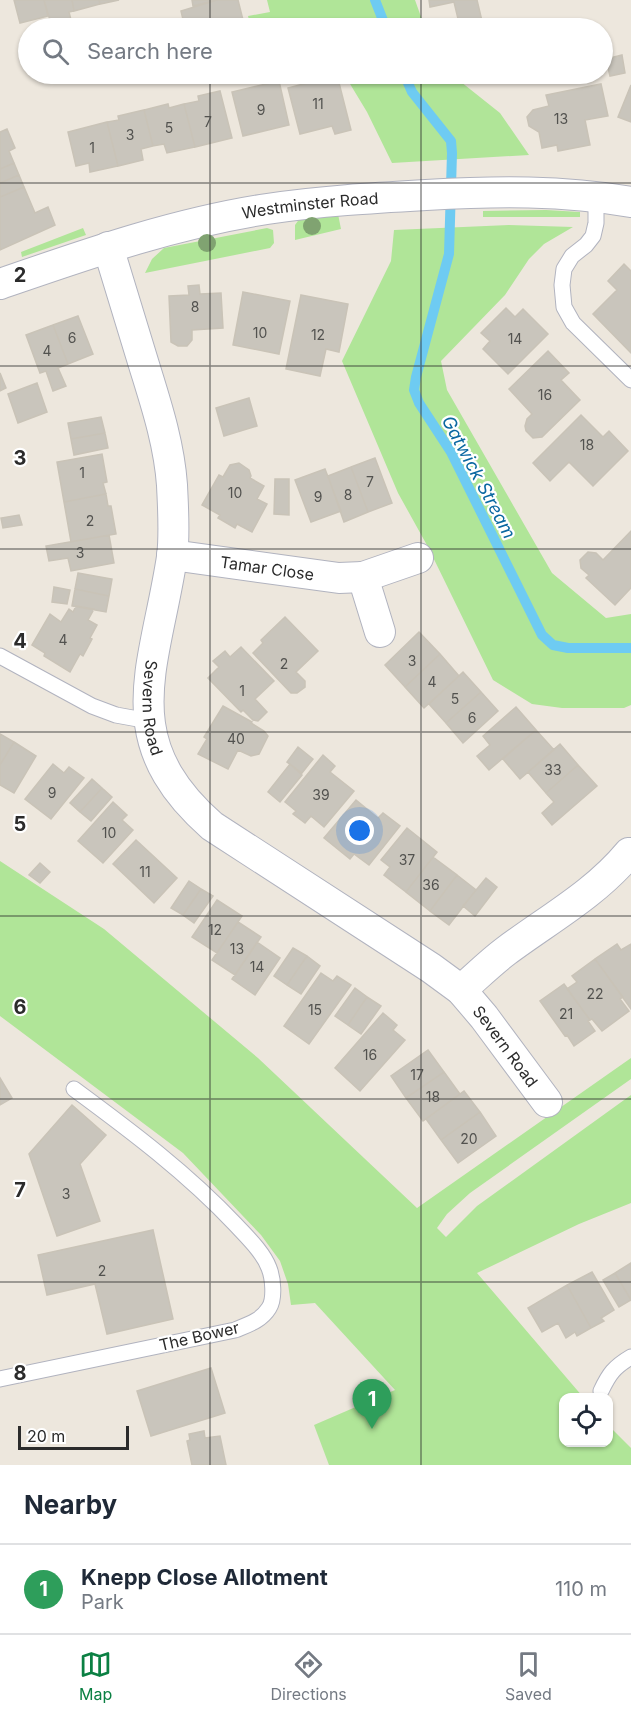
<!DOCTYPE html>
<style>
body{margin:0;font-family:Inter,sans-serif;background:#f2f2f3;color:#1f2937}
.controls{position:absolute;right:18px;bottom:18px;display:grid;overflow:hidden;border-radius:12px;box-shadow:0 2px 4px #0004}
.controls button{width:54px;height:54px;display:grid;place-items:center;padding:0;border:0;border-bottom:2px solid #e0e1e3;background:#fff;color:#1f2937;font:30px sans-serif}
.scale{position:absolute;left:18px;bottom:15px;width:111px;box-sizing:border-box;padding-left:6px;border:3px solid #2b2b2b;border-top:0;font-size:16px;line-height:21px;white-space:nowrap;color:#2b2b2b;-webkit-text-stroke:4px #fff;paint-order:stroke}
.you{position:absolute;left:360px;top:831px;width:21px;height:21px;margin:-15px;border:4px solid #fff;border-radius:50%;background:#1a73e8;box-shadow:0 0 0 9px #1a73e833}
.badge{display:grid;place-items:center;width:39px;height:39px;border-radius:50%;background:#0b8043;color:#fff;font-size:20px;font-weight:700}
.pin{position:absolute;translate:-50% -50px;filter:drop-shadow(0 2px 3px #0008)}
.pin::after{content:'';position:absolute;top:32px;width:21px;height:18px;background:inherit;clip-path:polygon(0 0,100% 0,50% 100%)}
.list{margin:0;padding:0;list-style:none}
h2{display:flex;justify-content:space-between;align-items:center;height:78px;margin:0;padding:0 24px;font-size:26px}
h2 small{font-size:20px;font-weight:400;color:#747a83}
.list li{display:grid;grid-template-columns:39px 1fr auto;gap:18px;align-items:center;box-sizing:border-box;height:90px;padding:0 24px;border-top:2px solid #e0e1e3}
.list b{display:block;font-size:22px;white-space:nowrap}
.list p{margin:0;font-size:20px;white-space:nowrap;color:#747a83}
.list em{font-size:20px;font-style:normal;color:#747a83}
.icon{flex:none;width:33px;height:33px;fill:none;stroke:currentColor;stroke-width:2;stroke-linecap:round;stroke-linejoin:round}
.map{position:relative;flex:none;width:631px;height:1465px;overflow:hidden}
.search{position:absolute;background:#fff;box-shadow:0 2px 4px #0004;left:18px;right:18px;top:18px;height:66px;display:flex;align-items:center;gap:15px;box-sizing:border-box;padding:0 21px;border-radius:33px;color:#747a83;font-size:22px}
.sheet{height:168px;background:#fff}
nav{display:flex;justify-content:space-around;align-items:center;box-sizing:border-box;height:84px;border-top:2px solid #e0e1e3;background:#fff;font-size:16px;color:#747a83}
nav a{display:grid;justify-items:center;gap:3px}
nav .on{color:#0b8043}
.map>svg:first-child{display:block}
</style>
<div class="map">
<svg width="631" height="1465" viewBox="0 0 631 1465">
<rect width="100%" height="100%" fill="#ede7dd"/>
<path fill="#b0e598" d="M267,0H415L425,28H318L314,22L251,27L248,16L270,12Z
M344,74H451L500,113L529,155L392,163L367,112Z
M546,210L580,212V217H483V211Z
M338,214L341,229L295,240V225L300,218Z
M509,225L573,227L544,244L529,259L505,295L441,361L447,390L552,573L606,618L631,614V705L624,708H562L532,704L493,680L428,547L398,493L342,361L391,261L394,230Z
M83,228L86,235L22,257L21,252Z
M267,228L273,230L274,243L270,248L145,273L152,259L164,248Z
M0,861L104,929L258,1058L417,1208L631,1058V1079L470,1193L447,1214L437,1228L446,1237L477,1206L631,1095V1203L579,1224L477,1273L583,1397L564,1398V1442H608L609,1426L631,1448V1465H329L314,1425L395,1390L315,1303L291,1305L288,1284L280,1261L261,1235L183,1153L0,1016Z"/>
<g fill="none" stroke-linecap="round" stroke-linejoin="round">
<path stroke="#6ecbf2" stroke-width="10" d="M375,0L386,28
M404,74L412,92L451,141L452,153L449,254L416,377L414,390L419,403L451,452L542,635L553,645L568,648H631"/>
</g>
<path fill="#c9c5bc" stroke="#c9c3b7" stroke-width="1.5" d="M14,0H44L48,16L20,23Z
M44,0H72L74,11L69,12L72,24L69,28L52,27Z
M72,0H99L100,4L74,11Z
M99,0H119L100,4Z
M192,0H217L193,6Z
M217,0H238L244,24L226,28H185L181,11Z
M429,0H477L482,21L460,27L454,2L430,7Z
M622,55L625,73L610,76L606,59Z
M337,75L351,130L335,134L332,126L300,134L288,88Z
M279,81L289,125L243,136L232,92Z
M601,84L608,116L585,120L590,145L558,151L557,145L542,148L539,132L529,126L527,117L533,110L549,106L546,95Z
M631,85V122L618,117Z
M220,91L232,138L195,147L184,104L199,101L198,96Z
M168,104L169,108L184,104L195,147L167,153L164,144L153,146L144,110Z
M144,110L153,146L141,149L143,160L118,166L107,122L119,120L118,116Z
M107,122L118,166L90,172L89,163L76,166L68,132Z
M7,129L15,148L9,151L14,163L0,169V132Z
M14,163L19,175L0,183V169Z
M19,175L24,187L0,197V183Z
M24,187L35,213L48,207L55,225L0,250V197Z
M624,264L631,271V353L593,314L617,290L608,281Z
M199,285L200,294L221,293L223,328L192,330V340L187,346H178L171,342L169,296L189,295L188,286Z
M243,292L290,301L279,354L233,345Z
M301,295L348,304L339,352L326,349L320,376L286,369Z
M506,308L515,317L523,309L548,334L508,374L483,349L490,341L481,333Z
M78,316L93,354L68,364L53,325Z
M53,325L68,364L58,368L66,386L53,391L46,371L40,373L26,335Z
M548,351L569,373L561,380L580,400L542,437L533,438L526,431L525,426L527,419L532,414L509,389Z
M0,373L6,388L0,391Z
M37,383L47,412L18,423L8,394Z
M249,398L257,426L224,436L216,408Z
M581,415L603,437L609,431L628,451L593,486L569,462L550,481L533,463Z
M101,417L105,433L71,439L68,423Z
M105,433L108,448L74,455L71,439Z
M102,454L107,482L103,483L106,494L64,502L57,462Z
M375,458L392,503L368,512L351,467Z
M239,463L249,470L251,476L250,478L264,486L257,499L267,504L252,532L237,524L235,528L218,518L220,515L202,505L219,475L223,477L230,465Z
M351,467L368,512L344,522L328,476Z
M325,469L341,511L311,522L295,480Z
M275,479H289V515L274,514Z
M106,494L108,506H111L116,534L71,542L64,502Z
M19,515L22,525L3,528L1,518Z
M631,531V588L615,605L586,578L589,575L581,568L580,560L588,552L596,553L603,560Z
M109,535L114,563L71,571L68,558L49,561L46,546Z
M78,573L112,579L109,596L75,589Z
M54,587L70,590L67,604L52,602Z
M75,589L109,596L106,612L72,606Z
M76,606L94,609L88,620L97,625L90,638L92,639L83,656L80,654L70,672L44,656L45,653L32,645L50,614L61,622L69,609L73,612Z
M285,617L318,651L296,672L305,681V687L297,693H291L253,653L263,643L261,640Z
M419,632L440,654L405,687L385,665Z
M241,647L274,681L255,699L267,712L258,721L253,720L243,710L241,712L208,678L219,667L213,661L225,651L230,657Z
M440,654L459,676L424,708L405,687Z
M463,672L481,692L446,723L429,704Z
M481,692L498,711L463,743L446,723Z
M223,706L252,722L251,723L264,731L268,736L259,754L251,756L238,750L228,769L198,754L207,739L204,737Z
M516,707L536,730L489,770L477,756L490,745L483,736Z
M536,730L554,750L520,779L503,759Z
M0,734L14,742L0,765Z
M14,742L36,756L14,793L0,785V765Z
M560,744L578,765L546,793L528,772Z
M298,747L313,759L302,773L287,762Z
M323,755L335,766L330,772L354,791L324,827L311,816L305,823L293,814L296,811L285,802Z
M53,764L64,773L69,767L84,778L51,819L25,799Z
M290,764L302,775L280,802L268,792Z
M578,765L597,786L552,825L542,813L554,802L546,793Z
M92,779L102,788L80,812L70,803Z
M102,788L112,797L91,821L80,812Z
M356,800L378,818L383,813L400,826L369,865L354,854L350,859L324,838Z
M113,802L127,815L122,820L133,830L103,863L78,841Z
M407,828L437,852L406,892L384,875L390,867L381,860Z
M136,840L177,878L154,903L113,864Z
M433,857L457,875L430,911L406,892Z
M40,863L50,872L40,883L29,875Z
M457,875L476,890L449,925L430,911Z
M486,878L497,887L475,916L463,906Z
M189,881L201,889L183,915L171,908Z
M201,889L213,896L194,923L183,915Z
M217,900L242,916L217,953L192,937Z
M238,922L261,937L235,975L212,960Z
M257,942L280,958L255,995L232,979Z
M617,944L621,950L631,944V1009L595,959Z
M293,948L307,956L287,985L274,976Z
M307,956L320,966L301,994L287,985Z
M595,959L623,997L620,999L629,1011L602,1031L592,1019L590,1020L567,989L577,982L572,976Z
M321,973L333,981L337,976L351,985L309,1044L284,1026Z
M564,984L590,1020L588,1021L595,1031L574,1046L567,1035L565,1036L540,1001Z
M355,988L367,997L348,1025L335,1016Z
M367,997L381,1006L361,1034L348,1025Z
M383,1013L397,1025L393,1030L405,1040L360,1091L335,1068Z
M428,1050L444,1072L406,1098L391,1076Z
M444,1072L460,1094L423,1121L406,1098Z
M0,1078L12,1098L0,1105Z
M464,1091L480,1112L441,1140L426,1119Z
M72,1105L106,1135L80,1164L100,1221L57,1236L29,1154Z
M480,1112L496,1136L458,1163L441,1140Z
M153,1230L173,1319L107,1334L95,1284L47,1295L38,1255Z
M631,1263V1300L615,1273Z
M592,1272L614,1310L601,1318L604,1321L591,1328L567,1285Z
M615,1273L631,1300L619,1307L603,1280Z
M567,1285L591,1328L577,1336L575,1332L566,1338L558,1323L542,1332L528,1308Z
M211,1368L225,1413L151,1436L137,1391Z
M204,1431L205,1438L220,1436L226,1465H192L187,1441L190,1440L189,1434Z"/>
<g fill="none" stroke-linecap="round" stroke-linejoin="round">
<defs>
<path id="lane" d="M596,196V223L593,236L586,245L572,256L564,269L562,285L564,307L573,323L631,380
M0,656L92,706L116,715L149,721
M0,1379L235,1330C247,1325 261,1321 269,1308C275,1299 273,1278 269,1268C263,1252 247,1237 236,1225C187,1173 131,1131 74,1089
M601,1391C609,1374 614,1367 631,1357"/>
<g id="street">
<path id="s1" d="M108,247C120,287 132,326 144,365C156,404 169,443 172,485C173,508 175,534 172,557C155,668 113,739 212,826L431,968L461,990L484,1017L547,1102"/>
<path id="s2" d="M0,284C87,254 175,223 267,209C320,201 373,198 426,195C495,191 563,190 631,202"/>
<path id="s3" d="M172,555L317,575L339,578L363,577"/>
<path d="M380,632L363,577L418,558"/>
<path d="M461,990C476,977 490,963 506,951C549,919 595,894 629,853"/>
</g>
</defs>
<use href="#lane" stroke="#b1b3bf" stroke-width="17"/>
<use href="#street" stroke="#b1b3bf" stroke-width="32"/>
<use href="#lane" stroke="#fff" stroke-width="15"/>
<use href="#street" stroke="#fff" stroke-width="30"/>
</g>
<g fill="#80a371">
<circle cx="312" cy="226" r="9"/>
<circle cx="207" cy="243" r="9"/>
</g>
<path fill="none" stroke="#2b2b2b" stroke-width="1.5" stroke-opacity="0.55" d="M210,0V28M421,0V28M210,74V1465M421,74V1465M0,183H631M0,366H631M0,549H631M0,732H631M0,916H631M0,1099H631M0,1282H631"/>
<g text-anchor="middle" dominant-baseline="central" stroke-width="4.5" stroke-linejoin="round" paint-order="stroke">
<g font-size="14" fill="#52524f">
<text x="318" y="103">11</text>
<text x="261" y="109">9</text>
<text x="561" y="118">13</text>
<text x="208" y="121">7</text>
<text x="169" y="127">5</text>
<text x="130" y="134">3</text>
<text x="92" y="147">1</text>
<text x="195" y="306">8</text>
<text x="260" y="332">10</text>
<text x="318" y="334">12</text>
<text x="72" y="337">6</text>
<text x="515" y="338">14</text>
<text x="47" y="350">4</text>
<text x="545" y="394">16</text>
<text x="587" y="444">18</text>
<text x="82" y="472">1</text>
<text x="370" y="481">7</text>
<text x="235" y="492">10</text>
<text x="348" y="494">8</text>
<text x="318" y="496">9</text>
<text x="90" y="520">2</text>
<text x="80" y="552">3</text>
<text x="63" y="639">4</text>
<text x="412" y="660">3</text>
<text x="284" y="663">2</text>
<text x="432" y="681">4</text>
<text x="242" y="690">1</text>
<text x="455" y="698">5</text>
<text x="472" y="717">6</text>
<text x="236" y="738">40</text>
<text x="553" y="769">33</text>
<text x="52" y="792">9</text>
<text x="321" y="794">39</text>
<text x="109" y="832">10</text>
<text x="407" y="859">37</text>
<text x="145" y="871">11</text>
<text x="431" y="884">36</text>
<text x="215" y="929">12</text>
<text x="237" y="948">13</text>
<text x="257" y="966">14</text>
<text x="595" y="993">22</text>
<text x="315" y="1009">15</text>
<text x="566" y="1013">21</text>
<text x="370" y="1054">16</text>
<text x="417" y="1074">17</text>
<text x="433" y="1096">18</text>
<text x="469" y="1138">20</text>
<text x="66" y="1193">3</text>
<text x="102" y="1270">2</text>
</g>
<g font-size="16" fill="#2b2b2b" stroke="#fff">
<text stroke="none"><textPath href="#s2" startOffset="321">Westminster Road</textPath></text>
<text stroke="none"><textPath href="#s3" startOffset="96">Tamar Close</textPath></text>
<text stroke="none"><textPath href="#s1" startOffset="472">Severn Road</textPath></text>
<text stroke="none"><textPath href="#s1" startOffset="980">Severn Road</textPath></text>
<text transform="translate(199 1336) rotate(-13)">The Bower</text>
</g>
<g font-size="18" font-style="italic" fill="#0a68a1" stroke="#fff">
<text transform="translate(479 477) rotate(62)">Gatwick Stream</text>
</g>
</g>
<g font-size="20" text-anchor="middle" font-weight="bold" fill="#2b2b2b" stroke="#fff" stroke-width="4.5" stroke-linejoin="round" paint-order="stroke">
<text x="20" y="282">2</text>
<text x="20" y="465">3</text>
<text x="20" y="648">4</text>
<text x="20" y="831">5</text>
<text x="20" y="1014">6</text>
<text x="20" y="1197">7</text>
<text x="20" y="1380">8</text>
</g>
</svg>
<div class="controls">
<button><svg class="icon" aria-label="locate" viewBox="0 0 24 24"><circle cx="12" cy="12" r="6"/><path d="M12 2v4M12 18v4M2 12h4M18 12h4"/></svg></button>
</div>
<div class="scale">20 m</div>
<div class="you"></div>
<div class="pin badge" style="left:372px;top:1429px;background:#2e9e5b">1</div>
<div class="search"><svg class="icon" aria-label="search" viewBox="0 0 24 24"><circle cx="10" cy="10" r="6"/><path d="M15 15l6 6"/></svg>Search here</div>
</div>
<section class="sheet">
<h2>Nearby<small></small></h2>
<ul class="list">
<li><span class="badge" style="background:#2e9e5b">1</span><div><b>Knepp Close Allotment</b><p>Park</p></div><em>110 m</em></li>
</ul>
</section>
<nav>
<a class="on"><svg class="icon" aria-label="map" viewBox="0 0 24 24"><path d="M3 6l6-2 6 2 6-2v14l-6 2-6-2-6 2zM9 4v14M15 6v14"/></svg>Map</a>
<a><svg class="icon" aria-label="directions" viewBox="0 0 24 24"><path d="M12 3l9 9-9 9-9-9zM9 14v-3h6M13 9l2 2-2 2"/></svg>Directions</a>
<a><svg class="icon" aria-label="saved" viewBox="0 0 24 24"><path d="M7 4h10v16l-5-4-5 4z"/></svg>Saved</a>
</nav>
